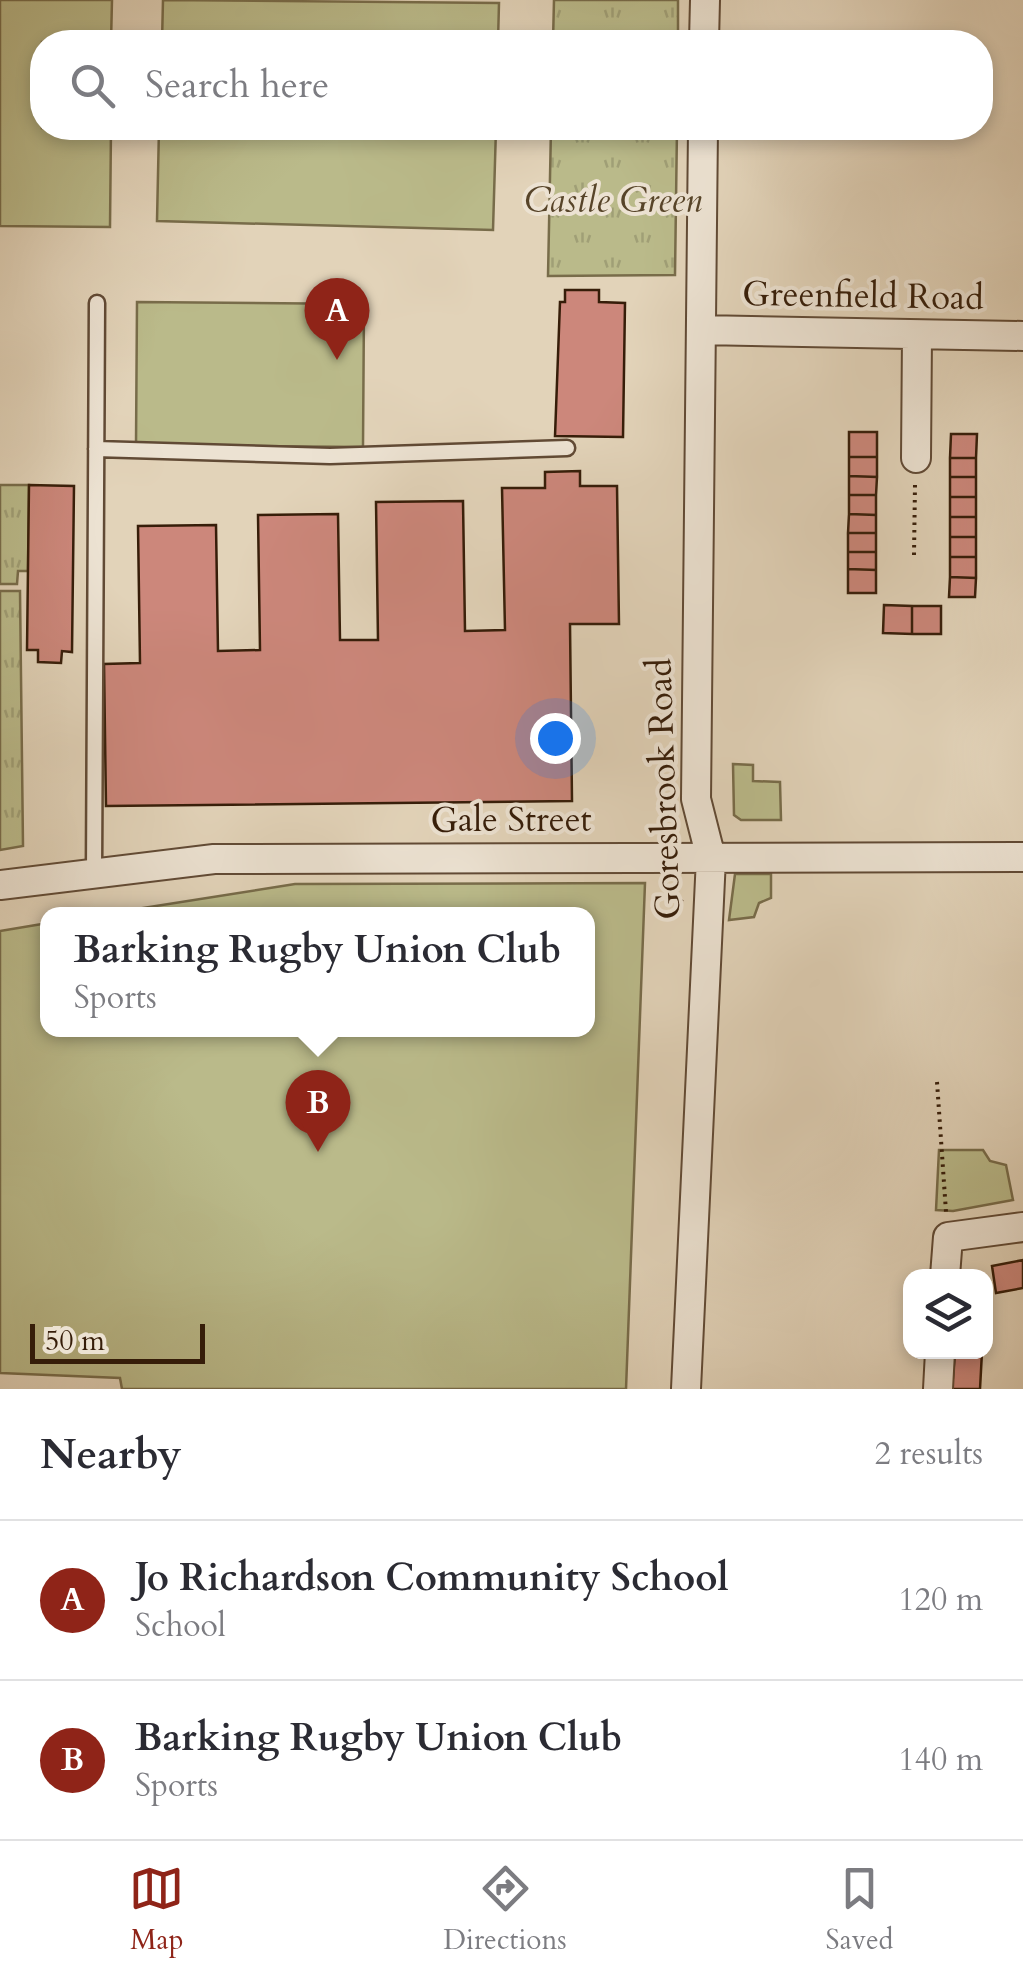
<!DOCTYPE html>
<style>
body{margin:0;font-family:Cardo,serif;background:#f2f2f3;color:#2b2b33}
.controls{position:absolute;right:30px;bottom:30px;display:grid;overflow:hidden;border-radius:20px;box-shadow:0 5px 15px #0003}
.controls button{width:90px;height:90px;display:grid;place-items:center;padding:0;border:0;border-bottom:2px solid #e1e1e2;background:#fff;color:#2b2b33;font:50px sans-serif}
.scale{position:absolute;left:30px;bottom:25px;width:175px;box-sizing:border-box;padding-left:10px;border:5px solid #361d09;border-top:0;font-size:28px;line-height:35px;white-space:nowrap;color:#361d09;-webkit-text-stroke:8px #ece2d2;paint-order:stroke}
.you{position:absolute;left:555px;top:738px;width:35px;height:35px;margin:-25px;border:8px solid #fff;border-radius:50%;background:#1a73e8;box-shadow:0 0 0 15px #1a73e833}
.badge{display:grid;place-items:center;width:65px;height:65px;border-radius:50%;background:#8f2418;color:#fff;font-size:32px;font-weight:700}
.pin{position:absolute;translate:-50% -82px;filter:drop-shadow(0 2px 5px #0008)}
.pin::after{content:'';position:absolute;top:52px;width:35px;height:30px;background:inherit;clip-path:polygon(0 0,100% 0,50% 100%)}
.popup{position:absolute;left:40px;top:907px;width:555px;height:130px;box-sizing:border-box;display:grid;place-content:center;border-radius:20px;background:#fff;filter:drop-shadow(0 2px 8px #0005);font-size:32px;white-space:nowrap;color:#7c7c81}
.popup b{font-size:38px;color:#2b2b33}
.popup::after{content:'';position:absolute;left:50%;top:100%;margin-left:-20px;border:20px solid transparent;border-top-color:#fff}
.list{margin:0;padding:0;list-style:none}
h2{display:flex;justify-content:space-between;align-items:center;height:130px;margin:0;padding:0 40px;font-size:42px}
h2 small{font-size:32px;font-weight:400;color:#7c7c81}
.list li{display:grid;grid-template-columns:65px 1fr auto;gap:30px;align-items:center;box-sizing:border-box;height:160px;padding:0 40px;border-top:2px solid #e1e1e2}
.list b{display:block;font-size:38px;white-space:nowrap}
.list p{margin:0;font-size:32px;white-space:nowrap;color:#7c7c81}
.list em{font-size:32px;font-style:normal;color:#7c7c81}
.icon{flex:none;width:55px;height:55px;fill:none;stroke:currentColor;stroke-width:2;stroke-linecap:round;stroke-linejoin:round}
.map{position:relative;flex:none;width:1023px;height:1389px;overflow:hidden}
.search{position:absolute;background:#fff;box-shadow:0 5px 15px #0003;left:30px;right:30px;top:30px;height:110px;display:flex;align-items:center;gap:25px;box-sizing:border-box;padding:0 35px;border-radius:40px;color:#7c7c81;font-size:38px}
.sheet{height:450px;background:#fff}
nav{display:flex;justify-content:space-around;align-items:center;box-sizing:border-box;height:140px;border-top:2px solid #e1e1e2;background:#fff;font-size:28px;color:#7c7c81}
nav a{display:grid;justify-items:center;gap:5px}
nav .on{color:#8f2418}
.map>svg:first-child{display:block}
</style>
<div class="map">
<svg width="1023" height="1389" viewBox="0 0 1023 1389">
<defs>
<pattern id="park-tufts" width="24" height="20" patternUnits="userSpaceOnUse" patternTransform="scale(2.5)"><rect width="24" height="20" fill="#baba8a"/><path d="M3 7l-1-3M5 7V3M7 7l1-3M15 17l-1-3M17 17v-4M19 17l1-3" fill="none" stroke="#a09f76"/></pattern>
</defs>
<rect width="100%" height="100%" fill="#e2d3b9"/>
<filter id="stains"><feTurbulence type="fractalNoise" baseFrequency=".002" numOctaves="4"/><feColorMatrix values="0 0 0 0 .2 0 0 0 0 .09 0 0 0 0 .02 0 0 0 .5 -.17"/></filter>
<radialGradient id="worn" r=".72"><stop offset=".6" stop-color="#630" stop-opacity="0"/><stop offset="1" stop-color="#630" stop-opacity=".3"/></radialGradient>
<path fill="#baba8a" stroke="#786c4a" stroke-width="2.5" d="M0,0H112L111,42H42V128H111L110,227L0,226Z
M163,0L499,3L498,42H162Z
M159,128H496L493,230L157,221Z
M137,302L364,304L363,447L136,445Z
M733,764L753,765V781L780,782L781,820H741L734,815Z
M735,874H771V898L759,903L754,917L729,920Z
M645,883L626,1389H122L120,1378L0,1373V931L48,923V1030H588V914H105L295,884Z
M939,1150H983L990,1161L1006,1165L1013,1200L953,1211L936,1210Z"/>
<path fill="url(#park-tufts)" stroke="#786c4a" stroke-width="2.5" d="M554,0H678V42H553Z
M551,128H677L675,275L548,276Z
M0,485H29L28,571H18L17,584H0Z
M0,591H20L23,846L0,850Z"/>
<path fill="#cc877b" stroke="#361d09" stroke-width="2.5" d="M565,290H599V302L625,303L623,437L555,436L560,302H565Z
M849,432H877V457H849Z
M951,434H977L976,458H950Z
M849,457H877V477L849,476Z
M950,458H976V477H950Z
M580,471V486H617L619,624H570L572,801L106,806L104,664L140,663L138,526L216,525L218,651L260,650L258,515L338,514L340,640H378L376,502L463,501L465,631L505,630L502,488H545V472Z
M849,476L877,477L876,495H849Z
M950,477H976V497H950Z
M29,485L74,486L72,652L62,651L61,663L38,662V650H27Z
M849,495H876V515L849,514Z
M950,497H976V517H950Z
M849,514L876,515V533H848Z
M950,517H976V537H950Z
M848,533H876V552H848Z
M950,537H976V557H950Z
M848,552H876V570L848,569Z
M950,557H976V578L950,577Z
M848,569L876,570V593H848Z
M950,577L976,578L975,597H949Z
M884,605L912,606V634L883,633Z
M912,606H941V634H912Z
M1023,1260V1288L996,1293L992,1266Z
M955,1352H982L980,1389H952Z"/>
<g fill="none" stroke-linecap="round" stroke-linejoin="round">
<defs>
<path id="service" d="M96,449L330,456L567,448
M94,872L97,303"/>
<path id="minor" d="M704,42L705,0
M701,330L1023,336
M916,458L917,336
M0,885L214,859L1023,857
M945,1276L948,1237L1023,1227
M686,1389L711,858L696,799L703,128
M938,1389L940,1352"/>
</defs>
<use href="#service" stroke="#614a35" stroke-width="19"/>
<use href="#minor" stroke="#614a35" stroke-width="32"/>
<path stroke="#361d09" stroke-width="4" stroke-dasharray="2.5 5" stroke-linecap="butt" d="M914,555L915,485
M655,832L669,806
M665,884L683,903
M937,1082L946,1212"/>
<use href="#service" stroke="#ece2d2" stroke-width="14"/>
<use href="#minor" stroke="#ece2d2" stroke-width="28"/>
</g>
<g text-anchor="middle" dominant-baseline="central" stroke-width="8" stroke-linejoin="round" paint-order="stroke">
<g font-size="35" font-style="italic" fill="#574429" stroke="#ece2d2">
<text x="613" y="201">Castle Green</text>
</g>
<g font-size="35" fill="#361d09" stroke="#ece2d2">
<text transform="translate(863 296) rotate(1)">Greenfield Road</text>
<text transform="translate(664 789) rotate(-92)">Goresbrook Road</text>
<text x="511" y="820">Gale Street</text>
</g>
</g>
<rect width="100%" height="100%" filter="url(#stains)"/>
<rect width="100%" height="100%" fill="url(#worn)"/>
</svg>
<div class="controls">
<button><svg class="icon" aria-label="layers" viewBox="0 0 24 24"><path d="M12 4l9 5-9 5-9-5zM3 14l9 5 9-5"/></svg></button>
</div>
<div class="scale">50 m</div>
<div class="you"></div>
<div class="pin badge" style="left:337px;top:360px">A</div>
<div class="pin badge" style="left:318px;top:1152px">B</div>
<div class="popup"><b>Barking Rugby Union Club</b>Sports</div>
<div class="search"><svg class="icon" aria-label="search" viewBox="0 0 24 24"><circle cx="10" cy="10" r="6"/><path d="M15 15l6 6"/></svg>Search here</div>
</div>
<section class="sheet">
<h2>Nearby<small>2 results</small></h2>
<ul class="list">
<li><span class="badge">A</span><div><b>Jo Richardson Community School</b><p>School</p></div><em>120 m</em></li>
<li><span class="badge">B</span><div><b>Barking Rugby Union Club</b><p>Sports</p></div><em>140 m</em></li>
</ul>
</section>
<nav>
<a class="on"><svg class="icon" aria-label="map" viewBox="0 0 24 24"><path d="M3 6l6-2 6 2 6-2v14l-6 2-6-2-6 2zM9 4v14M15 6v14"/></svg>Map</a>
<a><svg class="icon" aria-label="directions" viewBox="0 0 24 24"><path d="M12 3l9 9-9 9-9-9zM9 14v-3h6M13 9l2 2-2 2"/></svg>Directions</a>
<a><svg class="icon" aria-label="saved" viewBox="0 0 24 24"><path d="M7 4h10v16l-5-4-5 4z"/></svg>Saved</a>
</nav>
